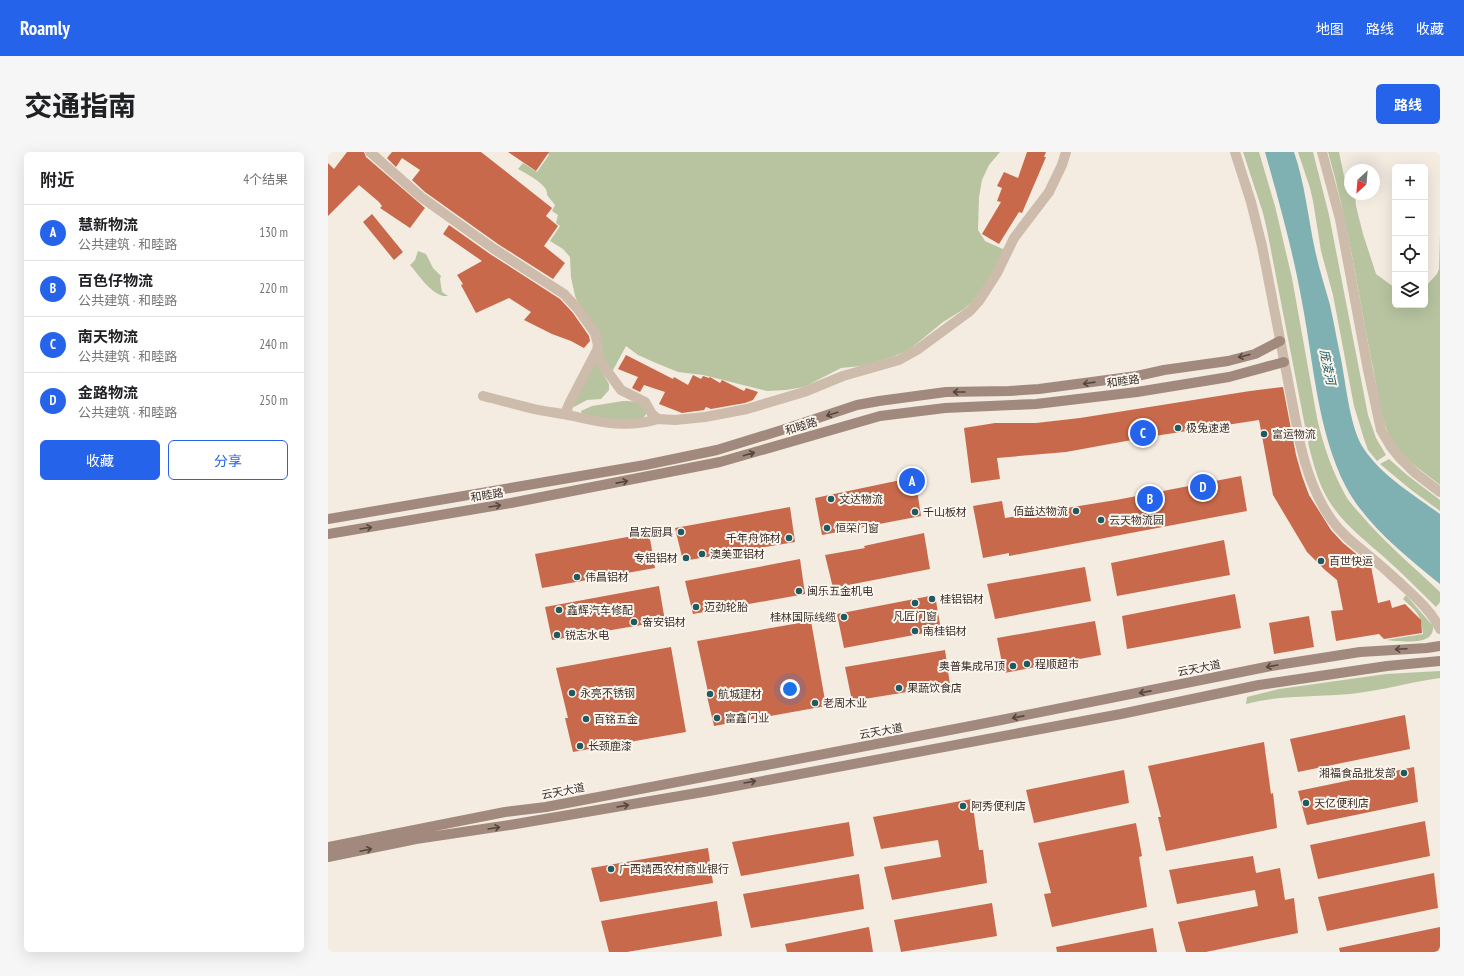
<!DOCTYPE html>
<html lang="zh">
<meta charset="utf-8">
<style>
body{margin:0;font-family:"PT Sans Narrow","Noto Sans SC",sans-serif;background:#f6f6f6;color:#202124}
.controls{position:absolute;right:12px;top:12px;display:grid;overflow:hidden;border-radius:6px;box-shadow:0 4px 16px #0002}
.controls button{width:36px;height:36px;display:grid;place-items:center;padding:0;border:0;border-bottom:1px solid #e0e0e0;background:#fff;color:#202124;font:20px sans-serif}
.compass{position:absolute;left:1016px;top:12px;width:36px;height:36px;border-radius:50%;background:#fff;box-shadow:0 4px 16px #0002;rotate:206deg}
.you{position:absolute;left:462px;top:537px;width:14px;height:14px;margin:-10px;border:3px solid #fff;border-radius:50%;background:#1a73e8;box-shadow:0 0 0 6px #1a73e833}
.badge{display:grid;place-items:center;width:26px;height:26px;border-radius:50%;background:#2563eb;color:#fff;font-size:13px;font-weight:700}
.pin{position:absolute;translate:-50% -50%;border:2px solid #fff;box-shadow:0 1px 4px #0006}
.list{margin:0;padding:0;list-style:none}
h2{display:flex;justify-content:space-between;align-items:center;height:52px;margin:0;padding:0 16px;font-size:17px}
h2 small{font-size:13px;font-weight:400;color:#757577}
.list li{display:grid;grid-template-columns:26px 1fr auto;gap:12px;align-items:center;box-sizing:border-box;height:56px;padding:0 16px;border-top:1px solid #e0e0e0}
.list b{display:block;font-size:15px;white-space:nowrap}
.list p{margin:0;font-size:13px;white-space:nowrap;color:#757577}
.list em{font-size:13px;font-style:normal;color:#757577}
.actions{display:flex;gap:8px;padding:12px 16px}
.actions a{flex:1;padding:9px 0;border:1px solid #2563eb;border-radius:6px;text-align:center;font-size:14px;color:#2563eb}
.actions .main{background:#2563eb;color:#fff}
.icon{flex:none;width:22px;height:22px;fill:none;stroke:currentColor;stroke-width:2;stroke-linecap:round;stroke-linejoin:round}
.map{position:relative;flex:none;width:1112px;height:800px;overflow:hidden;border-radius:6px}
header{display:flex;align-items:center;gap:24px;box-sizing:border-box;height:56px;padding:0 20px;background:#2563eb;color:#fff}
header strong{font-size:19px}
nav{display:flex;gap:22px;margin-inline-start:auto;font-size:14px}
.intro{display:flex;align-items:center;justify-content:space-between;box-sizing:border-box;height:96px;padding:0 24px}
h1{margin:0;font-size:28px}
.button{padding:10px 18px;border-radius:6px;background:#2563eb;color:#fff;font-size:14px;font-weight:700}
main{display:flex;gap:24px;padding:0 24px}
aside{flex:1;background:#fff;border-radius:6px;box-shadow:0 4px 16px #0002}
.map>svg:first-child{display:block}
</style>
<header>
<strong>Roamly</strong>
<nav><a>地图</a><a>路线</a><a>收藏</a></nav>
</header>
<div class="intro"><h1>交通指南</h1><a class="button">路线</a></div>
<main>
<aside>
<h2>附近<small>4个结果</small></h2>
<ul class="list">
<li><span class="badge">A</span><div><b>慧新物流</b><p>公共建筑 · 和睦路</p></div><em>130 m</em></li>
<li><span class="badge">B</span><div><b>百色仔物流</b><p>公共建筑 · 和睦路</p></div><em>220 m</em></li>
<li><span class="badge">C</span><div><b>南天物流</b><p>公共建筑 · 和睦路</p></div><em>240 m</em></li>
<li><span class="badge">D</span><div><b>金路物流</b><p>公共建筑 · 和睦路</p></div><em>250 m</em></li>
</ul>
<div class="actions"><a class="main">收藏</a><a>分享</a></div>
</aside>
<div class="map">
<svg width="1112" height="800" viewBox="0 0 1112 800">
<rect width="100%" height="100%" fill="#f4ebe1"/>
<path fill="#b8c4a0" d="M217,0H672L661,13L654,28L651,45L650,78L657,89L677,98L665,121L645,149L636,157L615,170L581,198L564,205L534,214L513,216L476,235L458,238L439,239L375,223L350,220L328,211L310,203L298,194L284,220L280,216L247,144L243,125L242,105L235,97L222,89L232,74L228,71L230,63L224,59L227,53L219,43C221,33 199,22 190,17L195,11L209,20L221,3Z
M915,0H931L947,54L964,126L989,266C995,293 1005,322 1019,346C1025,355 1034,363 1041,372C1063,396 1088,417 1112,440V450L1108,455C1091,438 1075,422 1057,406C1037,388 1016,373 1001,349C991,333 986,314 981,295L939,78L935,61Z
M970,0H985L1001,63L1040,263L1048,286L1058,303L1049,309L1040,298L1036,287L1026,254L1005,143L993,99L985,49L982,36Z
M1000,0H1011L1016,24L1022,32V42H1027L1028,54L1035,82L1048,122L1067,136V153H1097V135L1109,122L1111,117L1112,83V333C1095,319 1077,309 1065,290C1051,267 1050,237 1044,211C1030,141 1020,69 1000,0Z
M90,99L98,102L105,116L113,124L112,127L114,140L120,144C105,146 91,123 82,113L87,108Z
M268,209L281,232V238L273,247L259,248L246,255L245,253Z
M295,249C306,249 312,250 319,259C318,262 317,265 314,267C302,272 268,264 254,263L253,259L264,254Z
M1061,307L1079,323L1112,348V359L1082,337L1052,312Z
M1078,443L1105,474C1107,495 1071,489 1058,488L1095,482C1093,463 1090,461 1076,448L1075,447Z
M1112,519V526C1082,530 1052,539 1022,542C987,545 952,543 918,552L919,545L951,537L1058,522Z"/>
<path fill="#7fb0b2" d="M937,0H966C977,32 980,65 987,98C991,117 997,135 1002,153C1006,171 1009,189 1013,207C1018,232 1022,277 1036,297C1054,324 1086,343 1112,362V432C1079,405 1039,374 1018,335C989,278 986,212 974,150C965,99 951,50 937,0Z"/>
<path fill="#c8694b" d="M19,0H36L38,5L97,56L82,76L52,56L54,54L51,50L31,33L25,39L24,38L25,39L0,64V11L6,17Z
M64,0H153L224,56L218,64L230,74L216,94L237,111L225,127L170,92L97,40L84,28L92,18L74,6L68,15L59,6Z
M180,0H221L208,19Z
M699,0H718L716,5H718L694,61L691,60L671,92L654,82L673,50L669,49L674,36L669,34L676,20L690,26Z
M44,62L75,100L66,108L35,70Z
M121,73L162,102L232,147L245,161L261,184L262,189L256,196L243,189L224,182L196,168L203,160L181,146L148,161L133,133L135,132L129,123L154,109L115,82Z
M298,203L345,227L346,225L360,233L365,223L373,227L375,224L381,226L382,225L392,231L394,228L416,239L418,236L430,240L425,248L417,251L383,257L378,255L376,258L354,261L331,252L337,240L316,233L312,240L304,236L310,225L290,217Z
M955,235L968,303L974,324L981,343L1003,378L1015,391L1043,414L1050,451L1062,448L1064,456L1077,452L1093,468L1094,481L1056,487L1051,482L1008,489L1003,459L1015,458L1009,428L997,418L979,400L945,343L931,268L820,285L738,300L669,306L672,327L643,331L636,276L667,271H708L752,266L922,239Z
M913,324L919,359L681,404V401L655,406L645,354L674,349L677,366L788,348Z
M587,325L593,364L494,383L487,346Z
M462,355L467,390L355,409L347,376Z
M321,381L327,416L214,436L207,402Z
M596,381L602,417L505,436L497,403L537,396L536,394Z
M896,388L902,423L789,444L783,411Z
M472,407L477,442L365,462L357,429Z
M757,415L763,449L667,467L659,432Z
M331,434L337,469L224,488L217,455Z
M907,442L913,476L799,497L794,464Z
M607,443L613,478L516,496L509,462Z
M981,464L986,495L946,502L941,471Z
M483,469L498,554L386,574L378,540H380L369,489Z
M767,469L773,503L676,521L669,486Z
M343,495L358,580L245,600L237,566H240L228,516Z
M617,498L622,533L524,549L517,515Z
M1077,563L1082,597L970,620L962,587Z
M936,590L943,642L945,641L949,676L838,699L830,665H833L820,614Z
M1086,615L1090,650L979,673L970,639Z
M796,618L801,651L706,671L698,638Z
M644,647L651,698H655L659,731L564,748L556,715L613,705L610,688L553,697L545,665Z
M1097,669L1102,704L990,727L982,693Z
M521,670L526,704L413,724L404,690Z
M808,671L814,704L811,705L819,755L724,775L716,742L723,741L710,691Z
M380,696L385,731L272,750L263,716Z
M925,704L928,721L952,716L957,748L966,746L970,781L878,800H858L850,770L930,754L927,738L849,752L841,718Z
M1106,721L1110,756L999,779L990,745Z
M531,722L536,757L423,776L415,742Z
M389,749L394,784L299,800H281L273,769Z
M664,751L669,784L573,800L566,768Z
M541,775L545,800H459L457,792Z
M1112,775V800H1012L1011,796Z
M825,776L829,800H729L728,795Z"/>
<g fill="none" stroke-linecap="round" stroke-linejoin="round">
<path stroke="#cdbbac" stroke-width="10" d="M42,0L93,45L166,97L236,142L250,157L267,181L270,193L269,198L272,209L293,238L317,250L324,262L330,267L347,268L377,265L419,257L476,240L515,224L571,208L589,198L642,159L651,149L669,121L686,86L721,40L734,13L738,0
M907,0L923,50L934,94L972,291C978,318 987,344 1003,367C1016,386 1035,398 1052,413C1058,418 1064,424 1070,429C1085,443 1103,458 1112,477
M994,0L1012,67L1040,218L1053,278L1063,295L1071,305L1086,320L1112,340
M155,244C172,248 189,253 206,257C219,260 232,261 245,264C274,271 301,276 330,267
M237,262L242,250L269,198"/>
<path stroke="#a18a7d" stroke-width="10" d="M0,367L317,313L389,298L454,278L529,253L551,249L618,240L681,239L711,237L809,224L836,218L900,209L927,202L952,189
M0,382L183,351L392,310L552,264L617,256L708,252L809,240L901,225L956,210
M0,695L177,660L218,655L648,573L943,514L1032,500L1099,496L1112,494
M0,705L88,687L182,673L381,639L793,562L931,533L1059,514L1112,509"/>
</g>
<defs><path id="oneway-shaft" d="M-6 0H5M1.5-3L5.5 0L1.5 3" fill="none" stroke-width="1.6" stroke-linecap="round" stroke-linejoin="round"/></defs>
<g stroke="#544640">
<use href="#oneway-shaft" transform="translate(916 204) rotate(166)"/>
<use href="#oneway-shaft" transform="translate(761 231) rotate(172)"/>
<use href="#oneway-shaft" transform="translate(631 240) rotate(180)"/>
<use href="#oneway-shaft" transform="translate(504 262) rotate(162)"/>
<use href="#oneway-shaft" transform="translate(421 302) rotate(-16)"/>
<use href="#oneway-shaft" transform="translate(294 330) rotate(-11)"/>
<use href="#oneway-shaft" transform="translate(167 354) rotate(-9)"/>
<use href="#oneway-shaft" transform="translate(38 376) rotate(-9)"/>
<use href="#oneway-shaft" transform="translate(1073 497) rotate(177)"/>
<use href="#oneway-shaft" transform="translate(944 514) rotate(170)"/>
<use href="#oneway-shaft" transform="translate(817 540) rotate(169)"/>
<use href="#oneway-shaft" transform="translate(690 565) rotate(169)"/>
<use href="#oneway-shaft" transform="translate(422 630) rotate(-10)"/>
<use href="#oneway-shaft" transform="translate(295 654) rotate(-10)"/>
<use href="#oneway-shaft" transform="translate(166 676) rotate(-9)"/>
<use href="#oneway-shaft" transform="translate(38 698) rotate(-12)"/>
</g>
<g fill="#1f5a5e" stroke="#fbf5ee" stroke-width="1.5">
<circle cx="850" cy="276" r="4"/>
<circle cx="936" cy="282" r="4"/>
<circle cx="503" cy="347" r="4"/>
<circle cx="748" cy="359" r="4"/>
<circle cx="587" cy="360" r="4"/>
<circle cx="773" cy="368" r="4"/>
<circle cx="499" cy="376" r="4"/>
<circle cx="353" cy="380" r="4"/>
<circle cx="461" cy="386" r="4"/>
<circle cx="374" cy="402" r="4"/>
<circle cx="358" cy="406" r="4"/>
<circle cx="993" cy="409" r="4"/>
<circle cx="249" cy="425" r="4"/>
<circle cx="471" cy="439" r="4"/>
<circle cx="604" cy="447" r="4"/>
<circle cx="587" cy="451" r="4"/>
<circle cx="368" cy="455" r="4"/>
<circle cx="231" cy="458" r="4"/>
<circle cx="516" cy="465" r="4"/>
<circle cx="306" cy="470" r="4"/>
<circle cx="587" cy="479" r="4"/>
<circle cx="229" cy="483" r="4"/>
<circle cx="699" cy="512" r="4"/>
<circle cx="685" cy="514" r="4"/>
<circle cx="571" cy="536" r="4"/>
<circle cx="244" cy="541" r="4"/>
<circle cx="382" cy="542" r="4"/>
<circle cx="487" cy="551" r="4"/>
<circle cx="389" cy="566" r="4"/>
<circle cx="258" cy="567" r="4"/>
<circle cx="252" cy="594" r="4"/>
<circle cx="1076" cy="621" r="4"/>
<circle cx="978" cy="651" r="4"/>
<circle cx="635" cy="654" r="4"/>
<circle cx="283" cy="717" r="4"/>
</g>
<g text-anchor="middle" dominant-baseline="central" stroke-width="4" stroke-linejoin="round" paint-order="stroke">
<g font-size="11" fill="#3b302b" stroke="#fbf5ee">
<text transform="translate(795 229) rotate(-8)">和睦路</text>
<text transform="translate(473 274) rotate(-17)">和睦路</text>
<text transform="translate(159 343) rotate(-9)">和睦路</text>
<text transform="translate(871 516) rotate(-11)">云天大道</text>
<text transform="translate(553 579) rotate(-10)">云天大道</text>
<text transform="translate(235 639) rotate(-11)">云天大道</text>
</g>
<g font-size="11" fill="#3b302b" stroke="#fbf5ee" text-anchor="start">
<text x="858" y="276">极兔速递</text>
<text x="944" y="282">富运物流</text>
<text x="511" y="347">文达物流</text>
<text x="740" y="359" text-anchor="end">佰益达物流</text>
<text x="595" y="360">千山板材</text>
<text x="781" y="368">云天物流园</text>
<text x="507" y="376">恒荣门窗</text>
<text x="345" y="380" text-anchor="end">昌宏厨具</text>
<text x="453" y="386" text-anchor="end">千年舟饰材</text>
<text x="382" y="402">澳美亚铝材</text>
<text x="350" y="406" text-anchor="end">专铝铝材</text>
<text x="1001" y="409">百世快运</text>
<text x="257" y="425">伟昌铝材</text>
<text x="479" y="439">闽乐五金机电</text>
<text x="612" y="447">桂铝铝材</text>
<text x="376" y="455">迈劲轮胎</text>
<text x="239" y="458">鑫辉汽车修配</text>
<text x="587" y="464" text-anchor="middle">凡匠门窗</text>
<text x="508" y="465" text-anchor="end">桂林国际线缆</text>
<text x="314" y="470">奋安铝材</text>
<text x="595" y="479">南桂铝材</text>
<text x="237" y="483">锐志水电</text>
<text x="707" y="512">程顺超市</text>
<text x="677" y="514" text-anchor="end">奥普集成吊顶</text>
<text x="579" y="536">果蔬饮食店</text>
<text x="252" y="541">永亮不锈钢</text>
<text x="390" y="542">航城建材</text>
<text x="495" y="551">老周木业</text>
<text x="397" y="566">富鑫门业</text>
<text x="266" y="567">百铭五金</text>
<text x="260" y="594">长颈鹿漆</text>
<text x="1068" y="621" text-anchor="end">湘福食品批发部</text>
<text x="986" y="651">天亿便利店</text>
<text x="643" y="654">阿秀便利店</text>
<text x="291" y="717">广西靖西农村商业银行</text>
</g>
<g font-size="12" font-style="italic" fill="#1f5a5e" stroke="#fbf5ee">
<text transform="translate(1000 215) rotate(78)">庞凌河</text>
</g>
</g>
</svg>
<div class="controls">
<button>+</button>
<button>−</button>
<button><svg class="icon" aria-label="locate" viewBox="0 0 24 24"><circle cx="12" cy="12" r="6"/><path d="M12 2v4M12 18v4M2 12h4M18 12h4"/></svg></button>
<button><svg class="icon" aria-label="layers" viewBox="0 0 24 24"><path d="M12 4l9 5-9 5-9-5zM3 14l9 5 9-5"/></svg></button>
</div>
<svg class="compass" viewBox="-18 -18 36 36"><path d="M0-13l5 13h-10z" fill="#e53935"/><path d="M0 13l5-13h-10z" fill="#757577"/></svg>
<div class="you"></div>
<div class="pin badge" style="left:584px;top:329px">A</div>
<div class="pin badge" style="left:822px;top:347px">B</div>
<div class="pin badge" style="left:815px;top:281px">C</div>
<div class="pin badge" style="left:875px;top:335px">D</div>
</div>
</main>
